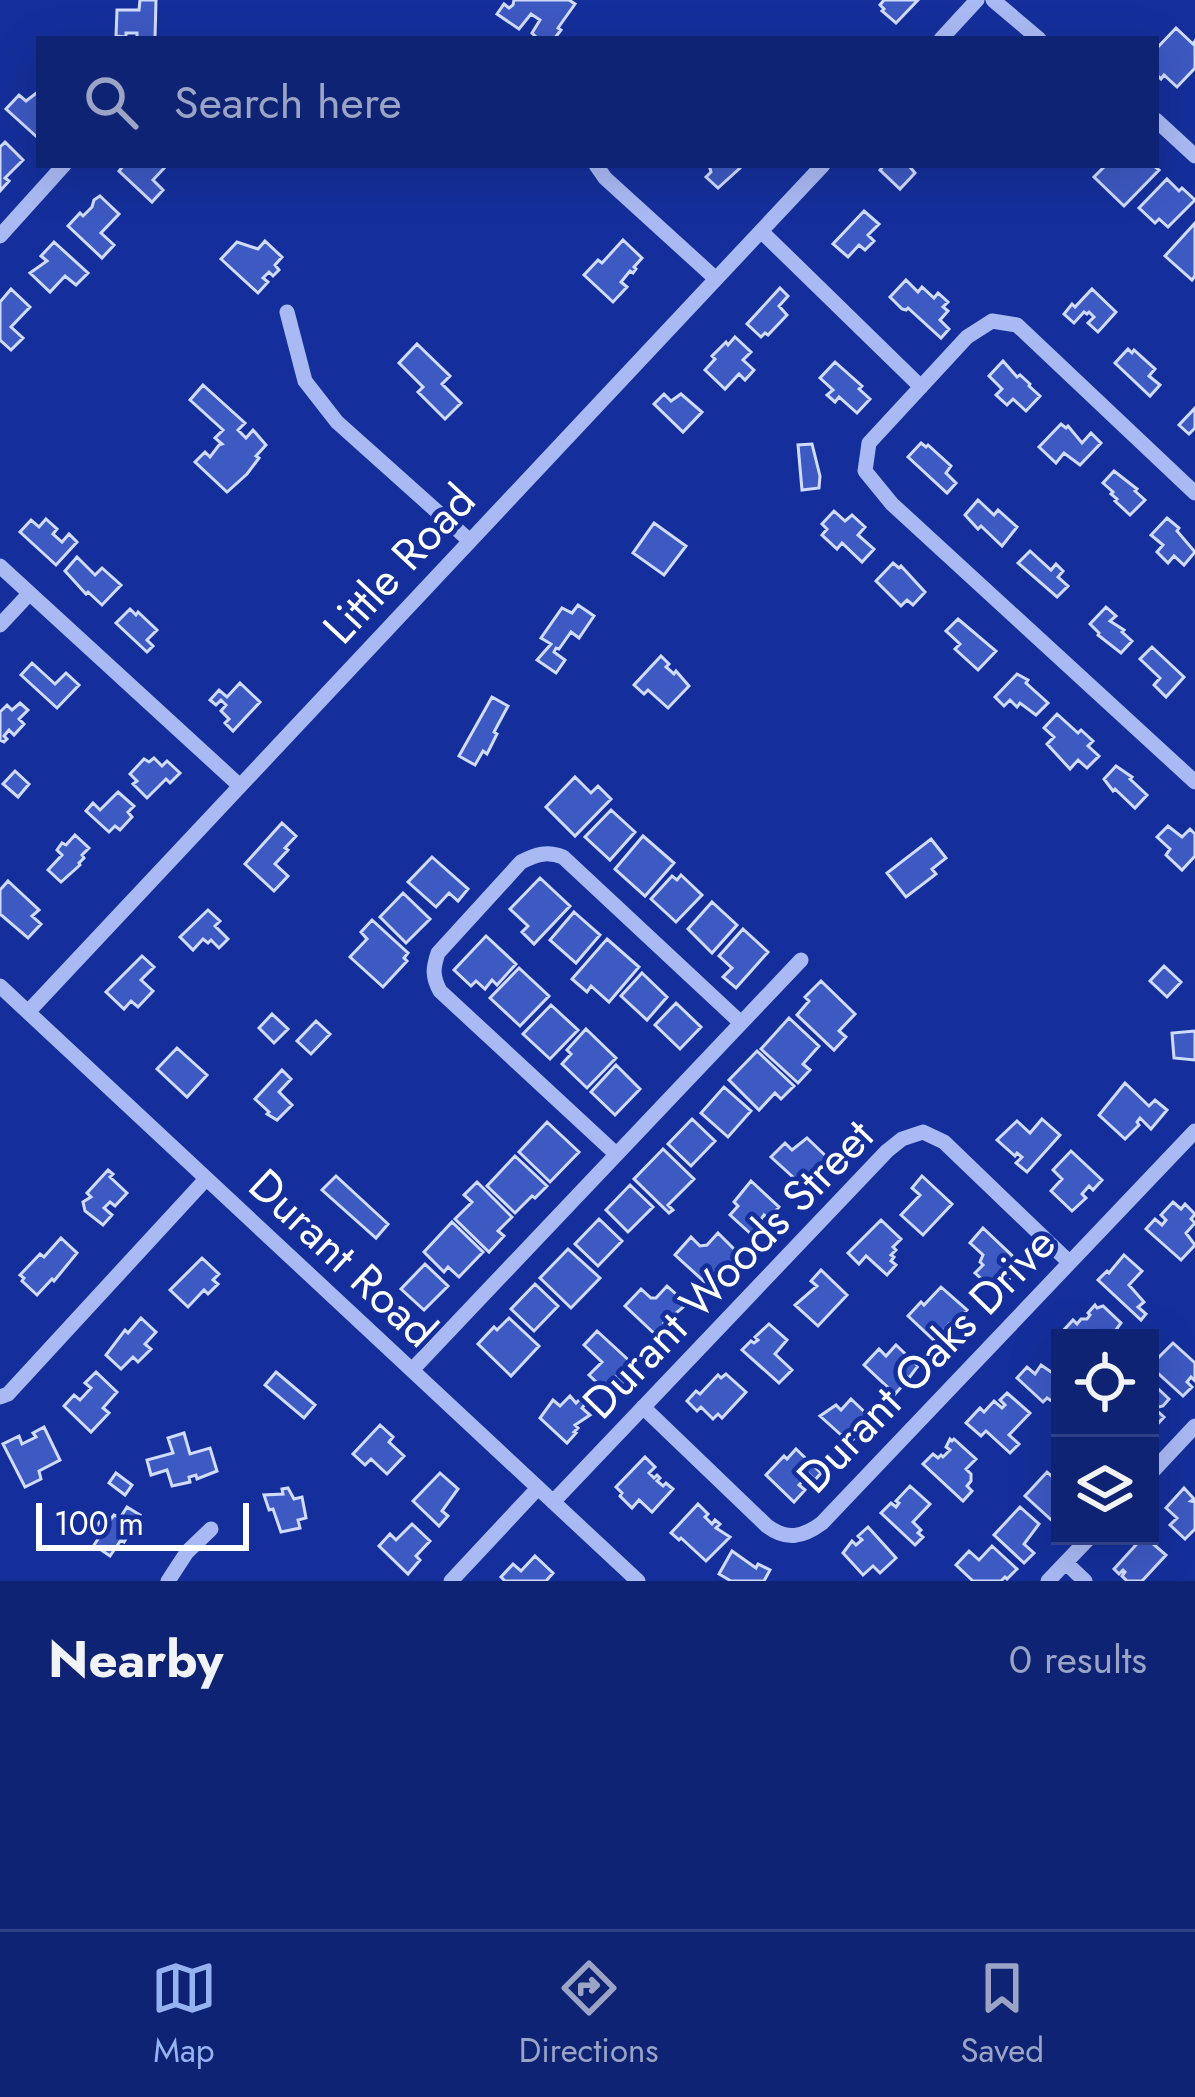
<!DOCTYPE html>
<style>
body{margin:0;font-family:Jost,sans-serif;background:#182b79;color:#f1f3f6}
.controls{position:absolute;right:36px;bottom:36px;display:grid;overflow:hidden;border-radius:0px;box-shadow:0 12px 48px #0002}
.controls button{width:108px;height:108px;display:grid;place-items:center;padding:0;border:0;border-bottom:3px solid #2f4086;background:#0f2374;color:#f1f3f6;font:60px sans-serif}
.scale{position:absolute;left:36px;bottom:30px;width:213px;box-sizing:border-box;padding-left:12px;border:6px solid #fff;border-top:0;font-size:33px;line-height:42px;white-space:nowrap;color:#fff;-webkit-text-stroke:9px #142f9b;paint-order:stroke}
.list{margin:0;padding:0;list-style:none}
h2{display:flex;justify-content:space-between;align-items:center;height:156px;margin:0;padding:0 48px;font-size:51px}
h2 small{font-size:39px;font-weight:400;color:#9ba4c5}
.icon{flex:none;width:66px;height:66px;fill:none;stroke:currentColor;stroke-width:2;stroke-linecap:round;stroke-linejoin:round}
.map{position:relative;flex:none;width:1195px;height:1581px;overflow:hidden}
.search{position:absolute;background:#0f2374;box-shadow:0 12px 48px #0002;left:36px;right:36px;top:36px;height:132px;display:flex;align-items:center;gap:30px;box-sizing:border-box;padding:0 42px;border-radius:0px;color:#9ba4c5;font-size:45px}
.sheet{height:348px;background:#0f2374}
nav{display:flex;justify-content:space-around;align-items:center;box-sizing:border-box;height:168px;border-top:3px solid #2f4086;background:#0f2374;font-size:33px;color:#9ba4c5}
nav a{display:grid;justify-items:center;gap:6px}
nav .on{color:#95b2f1}
.map>svg:first-child{display:block}
</style>
<div class="map">
<svg width="1195" height="1581" viewBox="0 0 1195 1581">
<rect width="100%" height="100%" fill="#142f9b"/>
<path fill="#3d59c2" stroke="#d1dbfd" stroke-width="3" d="M140,0H156L155,39H137V33H126V37L116,36L117,10H139Z
M514,0H569L575,4L558,28L561,30L554,39H538L532,33L540,20L531,14L519,29L497,14L504,4L509,8L513,5Z
M884,0H918L896,23L882,11L884,9L880,5Z
M1176,28L1193,44L1195,41V68L1177,87L1164,75L1161,79L1156,74V49Z
M39,91V137L38,138L6,109L19,95L26,101Z
M5,142L23,160L5,178L9,181L0,191V147Z
M124,165H167L153,180L163,190L152,202L119,171Z
M709,165H739L740,168L718,188L706,177L711,172Z
M884,165H912L910,167L915,173L900,189L880,170Z
M1106,165H1153L1159,170L1124,206L1094,177Z
M1167,179L1179,191L1182,188L1195,200L1168,227L1159,219L1155,223L1139,208Z
M100,196L119,214L101,233L114,245L102,258L68,226L80,213L83,216L92,207L94,200Z
M864,211L879,224L868,235L874,241L865,250L859,245L848,257L833,244Z
M1195,223V276L1192,280L1165,256Z
M623,240L642,258L634,267L636,269L633,273L630,271L621,282L627,287L613,302L584,275L598,260L602,263Z
M265,241L282,257L275,265L279,270L273,276L269,272L263,278L268,282L258,293L221,259L237,242L258,249Z
M54,242L88,273L76,285L65,276L50,292L30,273L47,261L41,256Z
M906,280L918,292L922,287L934,298L938,293L948,302L943,307L948,311L940,320L949,329L941,338L908,308L906,310L902,309L890,297Z
M780,288L788,296L779,306L787,315L768,335L765,333L761,337L747,324Z
M11,289L30,307L11,327L23,338L11,350L0,340V302Z
M1092,289L1116,312L1098,332L1088,323L1094,317L1089,312L1087,314L1084,312L1074,323L1064,314L1072,304L1075,307Z
M735,337L751,352L743,360L754,370L745,380L739,374L725,389L705,370L715,359L712,356L726,342L728,345Z
M417,344L450,376L442,384L461,403L445,419L418,392L423,387L399,363Z
M1128,349L1132,353L1134,350L1155,369L1149,376L1160,385L1150,396L1115,363Z
M1003,361L1017,377L1020,375L1030,384L1029,386L1040,396L1026,411L1013,399L1007,405L996,395L1002,389L989,376Z
M835,362L862,386L859,389L870,399L857,413L839,397L835,402L827,395L833,390L820,378Z
M203,385L245,423L238,430L246,438L253,430L266,445L256,456L259,458L247,474L227,492L195,462L205,452L210,457L219,445L222,444L215,438L223,430L190,400Z
M664,394L671,401L681,394L702,412L683,432L654,404Z
M1195,408V428L1189,434L1179,425Z
M1061,424L1066,428L1068,426L1082,443L1091,433L1101,443L1080,465L1064,453L1056,463L1039,447Z
M921,443L926,447L928,445L951,466L946,473L956,483L947,493L908,457Z
M812,444L820,476L819,488L802,490L798,445Z
M1114,471L1137,489L1135,491L1145,500L1130,515L1115,501L1117,499L1111,494L1113,492L1103,483Z
M978,500L994,515L998,510L1017,527L1002,546L981,526L978,529L965,515Z
M834,511L845,521L852,515L865,527L858,535L874,549L862,562L842,543L837,549L822,535L827,529L822,524Z
M1167,518L1179,528L1177,531L1195,552L1184,565L1174,556L1168,563L1157,552L1163,545L1151,535Z
M46,519L57,529L53,534L62,542L69,534L77,542L56,565L20,532L31,520L39,527Z
M654,523L686,546L664,575L633,553Z
M1030,551L1051,570L1056,564L1063,571L1058,577L1068,586L1057,597L1018,563Z
M77,557L95,575L102,568L121,585L102,605L88,592L86,594L65,571Z
M893,563L899,568L901,566L925,592L913,605L907,600L901,606L876,581Z
M578,605L594,616L579,638L571,632L559,649L556,648L554,652L565,660L556,673L537,660L551,644L541,638L562,608L572,613Z
M1106,607L1116,616L1110,621L1124,630L1122,632L1132,641L1121,653L1098,635L1099,633L1090,624Z
M130,609L136,615L138,612L157,630L147,640L153,646L147,652L116,623Z
M958,619L996,651L978,670L955,649L960,644L946,631Z
M1152,647L1184,677L1166,697L1154,685L1160,678L1140,659Z
M661,656L669,664L666,667L674,674L676,671L689,686L668,708L648,690L644,694L634,685Z
M32,663L55,684L66,673L79,685L57,708L21,675Z
M1017,674L1028,680L1026,683L1048,703L1036,715L1020,703L1017,707L1010,700L1004,706L995,697Z
M240,683L260,702L233,731L225,723L229,719L221,711L226,705L221,700L216,705L210,700L219,690L227,697Z
M492,697L508,706L494,732L497,734L487,754L483,751L475,765L459,756Z
M20,703L28,710L19,719L24,724L14,735L9,730L4,736L7,739L4,742L0,740V712L7,705L12,710Z
M1057,714L1078,733L1081,730L1093,741L1088,746L1099,756L1087,768L1078,760L1070,769L1047,744L1054,737L1044,728Z
M154,758L162,766L167,761L180,773L170,783L166,779L147,798L133,784L137,781L130,774L144,759L149,762Z
M1116,766L1132,777L1130,779L1147,795L1135,808L1115,789L1113,791L1104,779Z
M15,771L29,784L18,797L3,784Z
M575,777L591,793L598,786L611,799L575,836L546,807Z
M118,792L134,806L128,812L132,817L120,830L115,826L109,832L86,811L93,803L100,810Z
M611,810L635,832L610,860L585,837Z
M282,823L296,836L285,848L288,850L275,864L288,876L274,891L245,864Z
M1168,826L1182,837L1190,829L1195,834V856L1182,870L1166,855L1170,849L1157,837Z
M75,835L89,848L82,855L84,858L79,863L80,865L61,882L48,870L62,855L57,850L59,847L62,843L66,845Z
M643,836L674,863L645,896L615,869Z
M931,839L946,858L932,869L936,874L906,897L887,873Z
M432,857L468,889L458,901L449,893L436,907L408,882Z
M681,875L702,895L676,922L651,899L672,876L677,880Z
M540,878L570,906L534,944L522,932L528,926L510,909Z
M8,881L39,910L32,916L41,924L28,938L0,914V890Z
M403,893L430,919L406,943L380,917Z
M712,902L737,925L712,953L688,929Z
M208,910L220,921L215,926L228,939L219,948L211,940L208,943L203,939L193,950L180,937Z
M574,912L600,935L576,963L550,940Z
M372,920L408,953L404,958L407,961L383,987L350,957L367,939L361,932Z
M743,929L768,952L736,988L723,977L732,968L719,956Z
M486,936L516,964L497,985L492,980L485,989L476,981L471,986L454,970Z
M607,939L639,967L609,1002L591,986L587,992L572,979Z
M142,956L154,967L141,980L153,991L138,1007L131,1001L124,1009L106,992Z
M1164,966L1181,982L1167,997L1150,981Z
M519,968L549,996L520,1026L490,998Z
M642,973L667,997L647,1020L621,996Z
M821,981L855,1014L839,1031L846,1037L834,1050L797,1015L809,1001L805,997Z
M676,1003L701,1027L680,1049L655,1025Z
M551,1005L578,1030L550,1059L523,1034Z
M272,1014L288,1029L274,1043L259,1028Z
M789,1018L819,1046L803,1064L810,1070L798,1083L761,1049Z
M316,1021L330,1034L311,1054L297,1041Z
M586,1029L616,1058L587,1088L562,1064L571,1054L567,1050Z
M1195,1031V1060L1174,1058L1172,1033Z
M177,1048L207,1075L187,1097L157,1069Z
M757,1051L794,1086L781,1099L775,1093L759,1110L729,1080Z
M616,1065L640,1089L615,1115L591,1092Z
M282,1070L291,1079L279,1092L292,1105L277,1120L267,1114L269,1112L255,1099Z
M1125,1083L1149,1106L1155,1100L1167,1110L1151,1129L1140,1118L1137,1122L1139,1125L1125,1139L1099,1115Z
M724,1087L751,1111L728,1137L701,1113Z
M692,1119L715,1141L691,1166L668,1144Z
M1042,1119L1060,1135L1027,1172L1016,1163L1022,1157L1017,1153L1015,1156L997,1140L1017,1121L1030,1133Z
M547,1122L579,1152L550,1182L519,1152Z
M807,1138L830,1160L818,1174L814,1170L810,1175L814,1179L805,1188L771,1157L785,1143L792,1150Z
M663,1149L694,1179L668,1205L673,1210L669,1213L634,1179Z
M1071,1151L1102,1180L1093,1190L1089,1186L1082,1194L1086,1198L1072,1211L1051,1191L1062,1179L1053,1170Z
M515,1156L547,1186L535,1198L532,1196L515,1213L487,1186Z
M108,1170L113,1174L110,1177L127,1193L115,1206L110,1202L104,1208L112,1215L103,1225L85,1211L83,1202L91,1197L87,1193Z
M336,1176L388,1224L376,1238L322,1190Z
M922,1176L952,1204L923,1235L901,1215L920,1195L912,1188Z
M751,1181L779,1207L769,1219L764,1215L751,1234L730,1215L738,1206L734,1202Z
M477,1182L512,1217L498,1231L504,1236L489,1252L455,1219L472,1202L464,1195Z
M630,1185L653,1207L628,1232L606,1210Z
M1173,1202L1181,1209L1185,1204L1195,1214L1191,1219L1195,1223L1186,1233L1195,1245L1181,1260L1146,1229L1155,1219L1162,1225L1166,1220L1161,1215Z
M599,1219L622,1241L598,1266L575,1244Z
M881,1220L901,1239L893,1247L896,1250L891,1255L894,1257L891,1261L896,1265L887,1275L866,1256L859,1264L848,1253Z
M452,1222L483,1252L459,1277L448,1267L444,1272L424,1252Z
M983,1228L1021,1264L1012,1273L1007,1269L1003,1274L1009,1279L996,1292L975,1273L983,1265L980,1262L983,1255L970,1243Z
M718,1233L737,1252L732,1261L715,1272L719,1277L709,1286L675,1255L691,1237L700,1246L707,1245Z
M61,1238L77,1253L54,1281L52,1279L37,1295L22,1281L24,1278L20,1275L40,1254L44,1257Z
M568,1249L600,1278L571,1308L540,1278Z
M1124,1255L1142,1271L1129,1285L1144,1302L1138,1307L1146,1314L1141,1320L1098,1280L1107,1271L1109,1273Z
M202,1258L219,1274L213,1280L218,1284L208,1294L204,1290L188,1307L170,1290Z
M425,1264L448,1286L424,1310L401,1289Z
M821,1270L847,1295L818,1326L795,1305L817,1286L811,1281Z
M535,1284L558,1306L534,1331L511,1309Z
M667,1286L687,1304L664,1323L668,1327L658,1337L625,1306L641,1289L651,1298H656Z
M941,1287L967,1310L952,1327L949,1324L944,1330L949,1334L939,1345L908,1316L921,1302L924,1305Z
M1095,1305L1097,1308L1103,1306L1121,1323L1110,1338L1078,1336L1071,1338L1063,1331L1073,1320L1077,1324L1081,1319H1087L1090,1315L1088,1313Z
M141,1318L156,1332L145,1344L151,1349L138,1362L133,1357L121,1369L106,1355L125,1330L128,1333Z
M509,1318L539,1346L511,1376L478,1344L494,1327L497,1330Z
M769,1324L787,1340L775,1354L792,1370L779,1383L742,1350L751,1341L754,1343L758,1340L755,1337Z
M597,1331L635,1366L626,1376L621,1372L617,1376L623,1382L610,1395L589,1375L602,1362L584,1345Z
M1173,1343L1195,1363V1381L1191,1377L1187,1382L1192,1387L1183,1396L1150,1366Z
M896,1345L918,1366L909,1378L905,1375L900,1380L904,1384L895,1394L864,1365L879,1349L886,1356Z
M1041,1365L1060,1378V1398L1055,1403L1047,1398L1043,1402L1017,1378L1027,1367L1035,1374Z
M96,1372L117,1392L103,1408L109,1413L91,1432L64,1406L74,1395L80,1400L91,1388L85,1383Z
M276,1372L315,1405L304,1418L265,1385Z
M726,1374L746,1392L722,1418L718,1414L713,1419L701,1407L697,1411L687,1401L696,1391L700,1394L718,1375L721,1378Z
M1150,1381L1169,1399L1163,1406L1154,1408L1164,1417L1151,1431Z
M1007,1393L1030,1413L1009,1435L1019,1444L1010,1453L986,1431L981,1436L966,1423L980,1408L984,1412L994,1401L1002,1408L1005,1405L1000,1400Z
M570,1396L576,1403L581,1398L586,1403L582,1408L590,1415L575,1425L578,1428L574,1432L576,1433L567,1443L540,1418L553,1400L560,1406Z
M851,1399L872,1419L863,1429L858,1425L855,1429L859,1433L850,1443L820,1416L836,1405L841,1410Z
M380,1425L393,1437L389,1442L404,1456L387,1474L371,1459L365,1465L353,1454Z
M44,1427L60,1460L39,1471L41,1479L25,1487L3,1444L19,1436L22,1444L36,1437L33,1433Z
M184,1433L190,1454L210,1448L217,1471L197,1479L196,1475L189,1477L190,1482L172,1486L167,1470L151,1475L147,1460L173,1453L168,1438Z
M950,1439L952,1441L954,1439L976,1459L966,1469L971,1474V1481L967,1486L972,1491L963,1501L923,1464L933,1454L938,1458L941,1455L943,1457L950,1450L946,1447Z
M796,1449L821,1473L815,1480L809,1474L799,1485L805,1490L794,1502L766,1475L784,1456L787,1459Z
M645,1457L655,1467L649,1473L654,1478L657,1475L660,1478L657,1481L663,1486L666,1483L673,1489L652,1512L639,1500L632,1508L620,1496L622,1493L616,1487Z
M1047,1472L1060,1484V1524L1058,1526L1025,1496Z
M116,1473L132,1485L125,1495L109,1483Z
M440,1473L458,1489L442,1511L448,1516L439,1526L413,1501Z
M910,1486L930,1504L913,1522L921,1530L918,1533L923,1537L915,1545L881,1513L891,1503L896,1507L899,1503L896,1501Z
M288,1488L294,1499L302,1497L306,1518L298,1520L300,1528L281,1532L273,1509L269,1510L264,1495L283,1494L282,1489Z
M1184,1488L1194,1499L1191,1501L1195,1502V1529L1185,1539L1170,1525L1177,1518L1166,1508Z
M698,1504L708,1514L705,1517L712,1524L715,1520L720,1524L716,1528L730,1537L706,1561L681,1538L679,1540L671,1533Z
M127,1507L140,1515L124,1542L121,1540L110,1556L94,1545L100,1536L93,1532L104,1515L111,1519L114,1515L120,1518Z
M1020,1507L1039,1524L1024,1544L1034,1553L1024,1563L994,1535Z
M412,1524L430,1541L416,1556L420,1560L408,1574L379,1546L390,1534L396,1540Z
M868,1527L896,1558L880,1573L873,1566L863,1575L843,1553L852,1541L856,1545L862,1540L858,1536Z
M1144,1536L1166,1555L1142,1581H1127L1122,1576L1125,1572L1123,1570L1119,1574L1114,1569Z
M992,1546L1017,1569L1007,1579L1005,1577L1001,1581H973L956,1565L969,1551L979,1560Z
M732,1551L756,1568L758,1564L770,1570L764,1581H731L719,1574Z
M535,1556L553,1573L546,1581H505L501,1577L513,1564L521,1571Z"/>
<g fill="none" stroke-linecap="round" stroke-linejoin="round">
<path stroke="#a9b9f3" stroke-width="15" d="M993,0L1039,39
M941,39L977,0
M1156,120L1195,156
M596,165L605,178L716,279
M761,231L921,387
M0,236L64,165
M287,312L305,381L337,422L470,541
M1195,493L1017,325L992,321L967,337L869,443L865,471L892,504L1195,782
M0,566L240,786
M0,625L29,594
M0,986L638,1581
M28,1012L823,165
M616,1154L440,991C432,976 433,968 438,953L521,862C537,854 547,851 563,857L741,1023
M412,1370L801,960
M0,1397L8,1394L206,1179
M643,1407L767,1526C787,1541 803,1537 822,1523L1195,1131
M1150,1474L1195,1426
M553,1502L887,1151L902,1139L923,1132L944,1142L1069,1262
M1066,1563L1085,1581
M168,1581L187,1552L211,1529
M451,1581L538,1488
M1048,1581L1091,1536"/>
</g>
<g text-anchor="middle" dominant-baseline="central" stroke-width="9" stroke-linejoin="round" paint-order="stroke">
<g font-size="45" fill="#fff" stroke="#142f9b">
<text transform="translate(399 564) rotate(-47)">Little Road</text>
<text transform="translate(343 1258) rotate(43)">Durant Road</text>
<text transform="translate(728 1269) rotate(-46)">Durant Woods Street</text>
<text transform="translate(926 1360) rotate(-46)">Durant Oaks Drive</text>
</g>
</g>
</svg>
<div class="controls">
<button><svg class="icon" aria-label="locate" viewBox="0 0 24 24"><circle cx="12" cy="12" r="6"/><path d="M12 2v4M12 18v4M2 12h4M18 12h4"/></svg></button>
<button><svg class="icon" aria-label="layers" viewBox="0 0 24 24"><path d="M12 4l9 5-9 5-9-5zM3 14l9 5 9-5"/></svg></button>
</div>
<div class="scale">100 m</div>
<div class="search"><svg class="icon" aria-label="search" viewBox="0 0 24 24"><circle cx="10" cy="10" r="6"/><path d="M15 15l6 6"/></svg>Search here</div>
</div>
<section class="sheet">
<h2>Nearby<small>0 results</small></h2>
<ul class="list">
</ul>
</section>
<nav>
<a class="on"><svg class="icon" aria-label="map" viewBox="0 0 24 24"><path d="M3 6l6-2 6 2 6-2v14l-6 2-6-2-6 2zM9 4v14M15 6v14"/></svg>Map</a>
<a><svg class="icon" aria-label="directions" viewBox="0 0 24 24"><path d="M12 3l9 9-9 9-9-9zM9 14v-3h6M13 9l2 2-2 2"/></svg>Directions</a>
<a><svg class="icon" aria-label="saved" viewBox="0 0 24 24"><path d="M7 4h10v16l-5-4-5 4z"/></svg>Saved</a>
</nav>
